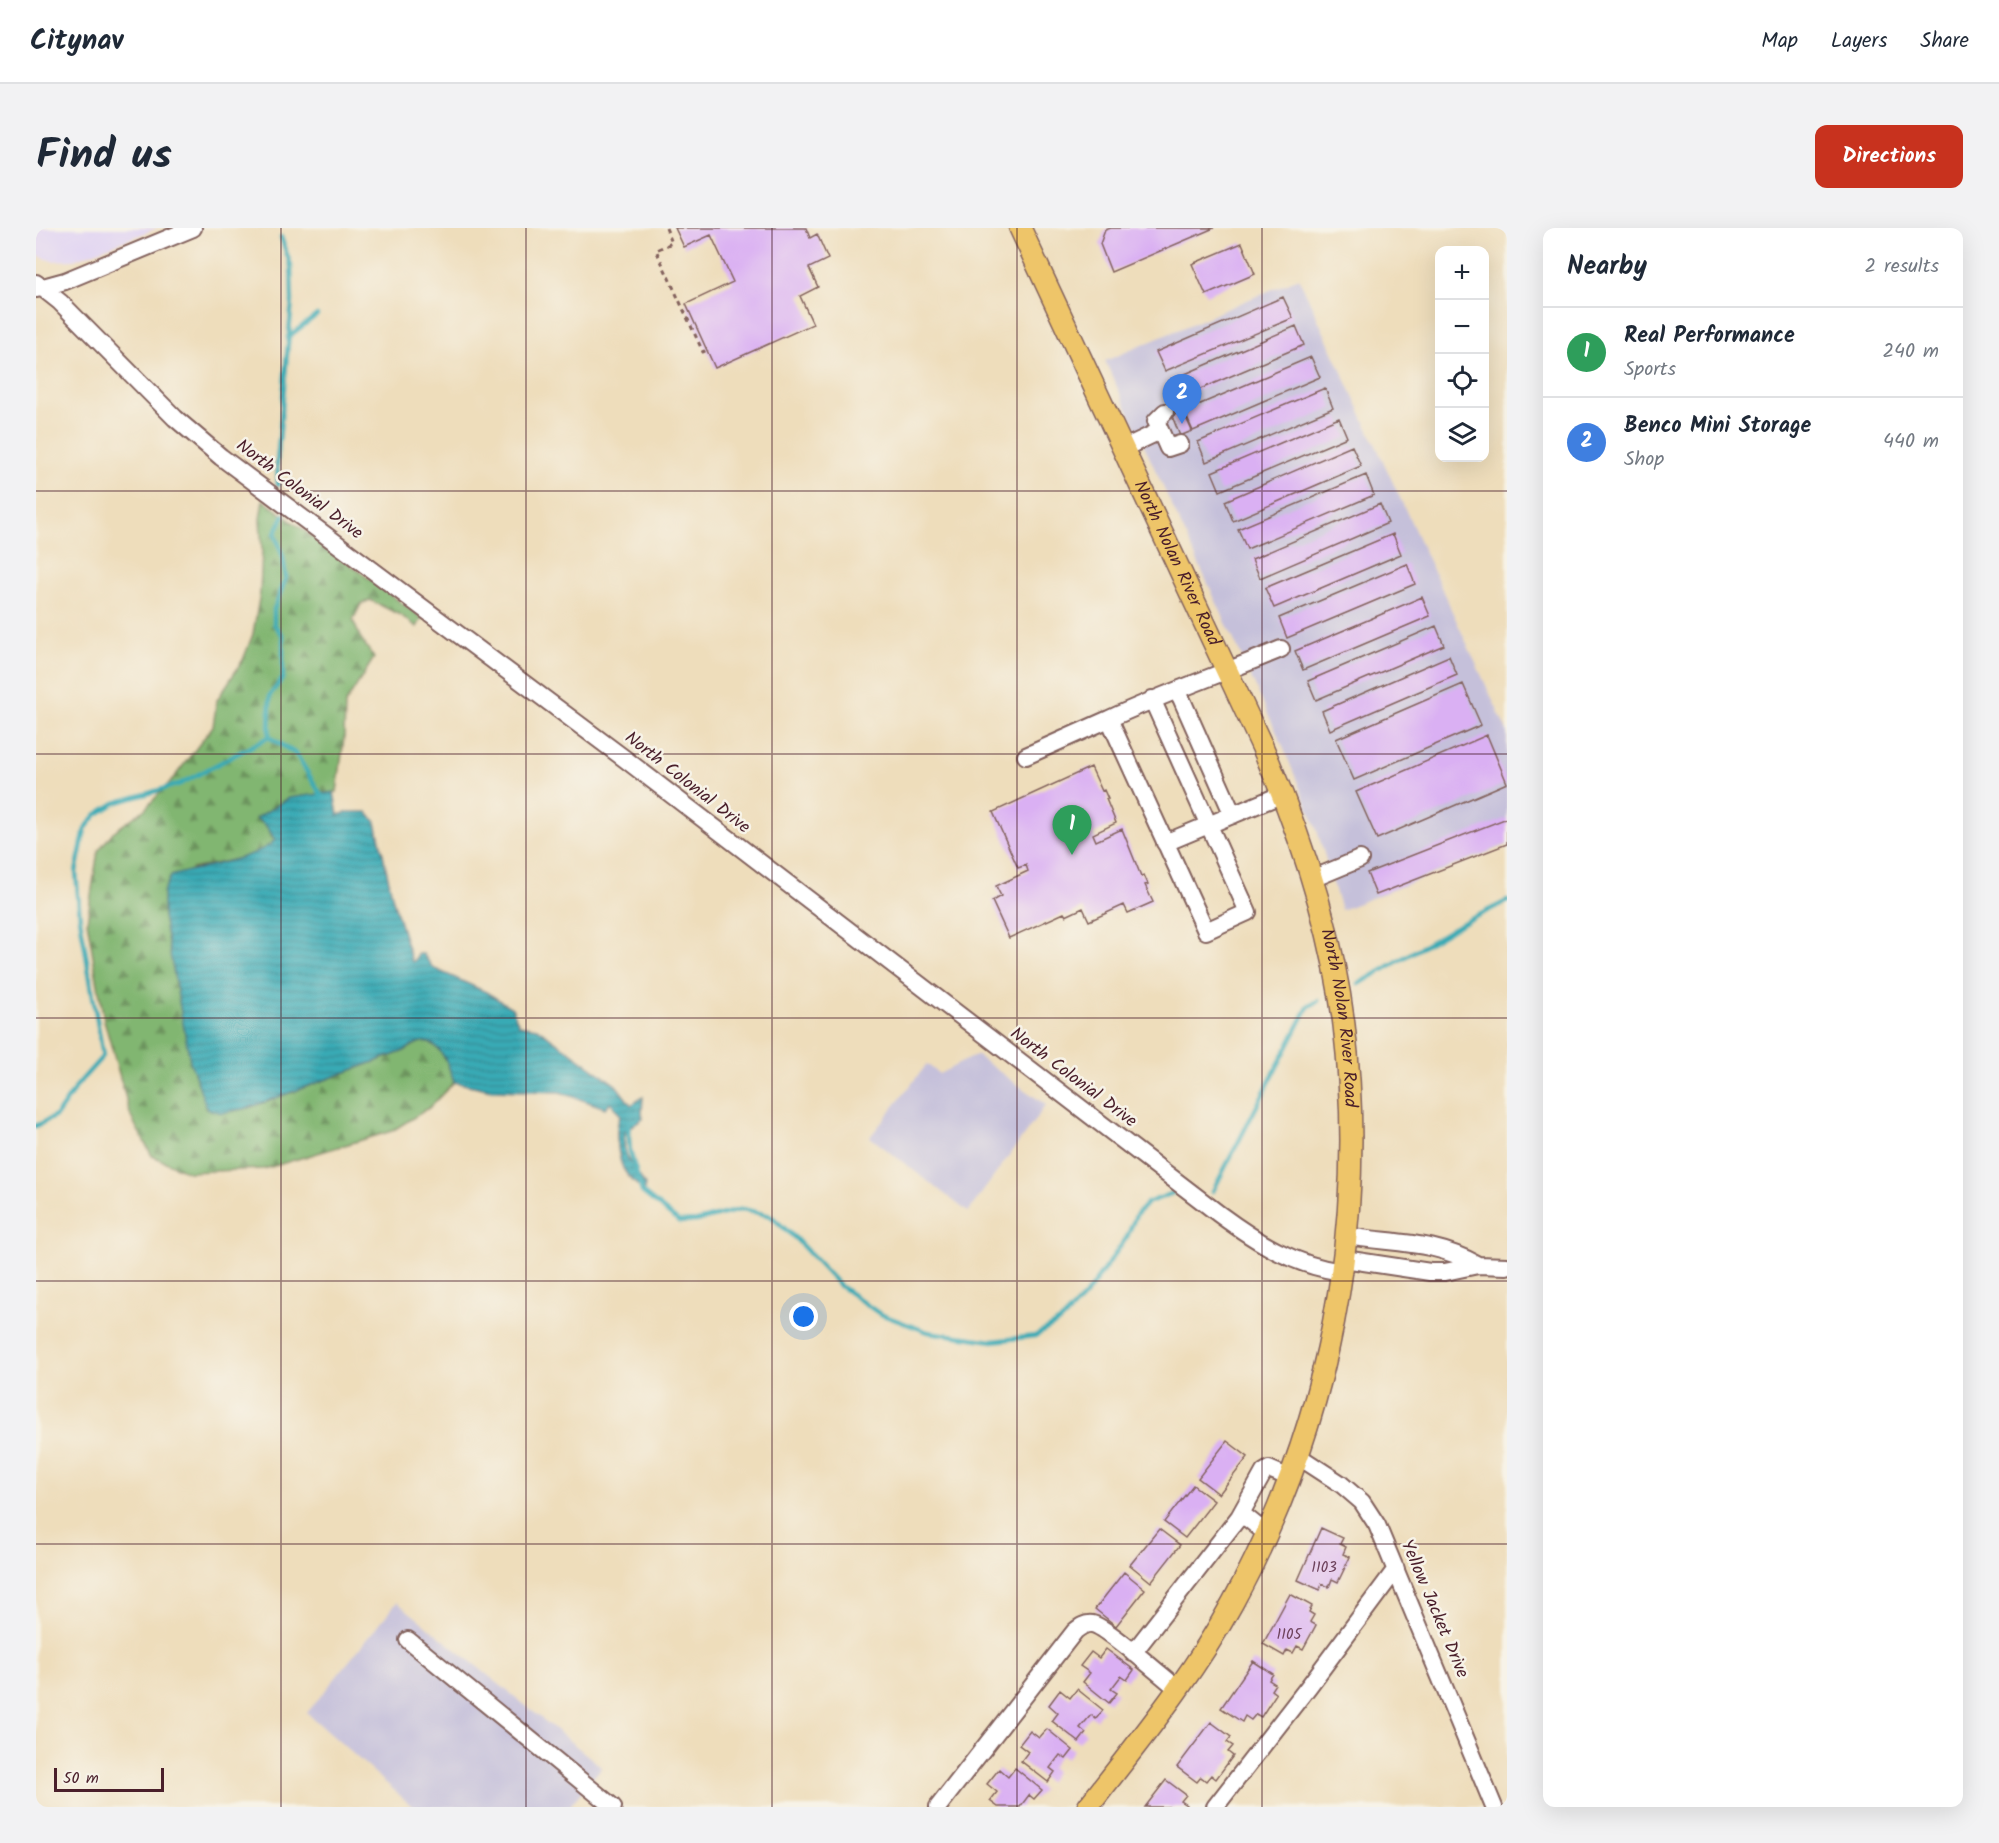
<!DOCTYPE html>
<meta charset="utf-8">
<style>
body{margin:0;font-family:Kalam,sans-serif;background:#f2f2f3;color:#1f2937}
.controls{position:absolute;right:18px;top:18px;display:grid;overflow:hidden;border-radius:12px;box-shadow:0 6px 24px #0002}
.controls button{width:54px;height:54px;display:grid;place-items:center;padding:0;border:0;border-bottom:2px solid #e0e1e3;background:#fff;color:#1f2937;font:30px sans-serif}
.scale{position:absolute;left:18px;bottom:15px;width:110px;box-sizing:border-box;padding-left:6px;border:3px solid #4a1f2b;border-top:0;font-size:16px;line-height:21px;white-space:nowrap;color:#4a1f2b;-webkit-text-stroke:4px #f7f3e8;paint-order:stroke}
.you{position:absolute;left:768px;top:1089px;width:21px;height:21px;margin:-15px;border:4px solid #fff;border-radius:50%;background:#1a73e8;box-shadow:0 0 0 9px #1a73e833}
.badge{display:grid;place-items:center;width:39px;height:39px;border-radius:50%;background:#c8321e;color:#fff;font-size:20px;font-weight:700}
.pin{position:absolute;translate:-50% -50px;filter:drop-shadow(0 2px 3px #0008)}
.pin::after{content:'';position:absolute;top:32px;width:21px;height:18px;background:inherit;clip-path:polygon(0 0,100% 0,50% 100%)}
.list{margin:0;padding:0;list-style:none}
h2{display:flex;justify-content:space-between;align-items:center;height:78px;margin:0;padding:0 24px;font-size:26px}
h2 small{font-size:20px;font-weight:400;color:#747a83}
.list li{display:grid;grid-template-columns:39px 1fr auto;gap:18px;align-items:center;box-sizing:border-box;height:90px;padding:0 24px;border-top:2px solid #e0e1e3}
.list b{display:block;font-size:22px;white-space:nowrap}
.list p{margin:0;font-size:20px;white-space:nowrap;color:#747a83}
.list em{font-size:20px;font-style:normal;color:#747a83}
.icon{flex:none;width:33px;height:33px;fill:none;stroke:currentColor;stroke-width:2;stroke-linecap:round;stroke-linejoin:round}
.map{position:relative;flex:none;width:1471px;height:1579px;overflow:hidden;border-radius:12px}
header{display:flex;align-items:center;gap:36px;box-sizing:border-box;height:84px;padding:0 30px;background:#fff;border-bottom:2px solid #e0e1e3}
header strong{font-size:28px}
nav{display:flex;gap:33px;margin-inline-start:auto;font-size:21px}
.intro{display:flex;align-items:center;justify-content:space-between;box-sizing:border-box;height:144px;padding:0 36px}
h1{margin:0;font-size:42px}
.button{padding:15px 27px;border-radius:12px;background:#c8321e;color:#fff;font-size:21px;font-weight:700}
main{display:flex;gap:36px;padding:0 36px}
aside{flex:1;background:#fff;border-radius:12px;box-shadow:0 6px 24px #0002}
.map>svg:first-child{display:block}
</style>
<header>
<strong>Citynav</strong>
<nav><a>Map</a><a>Layers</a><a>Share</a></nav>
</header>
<div class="intro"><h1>Find us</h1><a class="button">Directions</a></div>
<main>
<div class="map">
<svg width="1471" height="1579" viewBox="0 0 1471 1579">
<defs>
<pattern id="forest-firs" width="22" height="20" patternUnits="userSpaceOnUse" patternTransform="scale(1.5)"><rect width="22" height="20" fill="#81b671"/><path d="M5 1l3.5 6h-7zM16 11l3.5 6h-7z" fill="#6c935d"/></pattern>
<pattern id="water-rules" width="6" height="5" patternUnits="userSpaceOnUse" patternTransform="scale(1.5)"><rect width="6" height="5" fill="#39aab5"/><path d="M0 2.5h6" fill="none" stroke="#328a93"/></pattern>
</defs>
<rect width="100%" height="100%" fill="#f7f3e8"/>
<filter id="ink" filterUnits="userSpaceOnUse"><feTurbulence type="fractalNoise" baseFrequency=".0167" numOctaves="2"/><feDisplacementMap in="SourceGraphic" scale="12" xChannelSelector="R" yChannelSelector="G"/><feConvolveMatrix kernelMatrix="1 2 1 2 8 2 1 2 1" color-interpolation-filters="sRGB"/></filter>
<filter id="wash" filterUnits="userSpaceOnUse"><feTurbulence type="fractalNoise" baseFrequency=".008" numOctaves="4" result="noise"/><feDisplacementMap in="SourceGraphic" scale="24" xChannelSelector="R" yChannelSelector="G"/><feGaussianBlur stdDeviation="1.35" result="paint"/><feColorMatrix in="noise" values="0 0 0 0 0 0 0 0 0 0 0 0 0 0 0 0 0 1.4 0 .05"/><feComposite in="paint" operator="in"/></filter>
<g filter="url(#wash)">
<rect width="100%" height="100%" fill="#edb"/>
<path fill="#e1d4f3" d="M0,0H122L38,32L16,33L0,27Z"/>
<path fill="#c5c0da" d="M1263,50L1471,503V617L1305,682L1280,599L1245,514L1069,133Z
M940,827L1010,877L932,984L834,909L891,836L903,846Z
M361,1374L566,1539L533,1579H377L271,1485Z"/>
<path fill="url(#forest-firs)" stroke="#666a4e" stroke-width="1.5" d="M227,272L386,390L381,399L364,387L334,372L325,376L317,392L324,409L338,430L309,476L308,510L301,564L253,570L221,590L231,599L239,612C220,632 182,634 156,641L127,688L141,758L186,885L212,880L368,823C373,820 381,814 386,814C405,812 414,841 418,854L393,880L356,903L228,941L152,944L116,928L95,889L68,792L51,693L62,623L77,604L109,581L137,551L177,498L181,472L207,432L217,406L224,365L226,322L224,291Z"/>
<path fill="url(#water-rules)" stroke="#426470" stroke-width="1.5" d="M298,564L302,587L312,584H331L340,594L357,672L376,734L379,732L382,726H387L397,740L450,764L476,780L483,797L501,800L580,857L595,877L607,869L606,884L607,891L590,902C583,927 598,938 609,957L608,962C602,958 594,951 590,945C582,935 577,898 585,888L575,874L569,880L524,864L456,862L418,854C414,841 405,812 386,814C381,814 373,820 368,823L212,880L186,885L171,881L154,833L127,688V664L135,648C162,639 222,631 239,612L231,599L220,590L253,570Z"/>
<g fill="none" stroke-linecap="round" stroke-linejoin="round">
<path stroke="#39aab5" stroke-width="4.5" d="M252,109L281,87
M242,257L241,234L256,73L255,38L245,9
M233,509L260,526L287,570
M1323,756L1423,697L1471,673
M592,897L594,923L606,964L643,994L661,993L707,981L735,988L760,1011L804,1058L844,1086L892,1104L957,1113L999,1108L1026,1092L1049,1068L1091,1009L1100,987L1111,975L1137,965
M0,898L20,888L42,856L67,828L44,691L40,644L49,601L60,587L79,575L144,556L233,509L234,467L247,450V408L238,396V381L250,350L247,329L239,306L248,287
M1177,963L1272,779L1282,773"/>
</g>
<g id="blocks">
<path fill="#dab0f3" d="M639,0H770L774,10L781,6L792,31L773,40L782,59L764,68L777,96L679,140L650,76L697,54L675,7L648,19Z
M1075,0H1178L1075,44L1064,16L1069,2Z
M1206,15L1219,46L1170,67L1156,36Z
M1247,69L1257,90L1129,143L1120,124Z
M1260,98L1268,117L1141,171L1133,153Z
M1275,129L1284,149L1157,203L1148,183Z
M1289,160L1297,180L1170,234L1162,214Z
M1147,183L1156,203L1144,208L1136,188Z
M1303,190L1311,209L1184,263L1176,244Z
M1316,218L1325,238L1197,293L1189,273Z
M1330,247L1338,267L1211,321L1202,301Z
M1344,276L1352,295L1224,350L1216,331Z
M1357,306L1365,326L1238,380L1229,360Z
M1371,336L1379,356L1251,410L1243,390Z
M1386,369L1394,388L1267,442L1259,423Z
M1400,398L1408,417L1280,472L1272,453Z
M1413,428L1421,447L1294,502L1286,483Z
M1427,456L1445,497L1318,552L1300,511Z
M1451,507L1471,555L1341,611L1320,564Z
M1055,539L1066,563L1068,562L1072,571H1070L1080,595L1057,606L1060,613L1086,601L1105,648L1108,647L1112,656L1109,657L1117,674L1092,685L1088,677L1053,693L1047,680L1030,688L1028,685L973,710L956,673L965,668L960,658L992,643L990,637L982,640L957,584Z
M1471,590V616L1340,667L1331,645Z
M1191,1213L1212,1229L1183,1266L1162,1250Z
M1157,1257L1178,1273L1149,1310L1128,1294Z
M1285,1300L1307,1310L1304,1316L1310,1319L1307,1326L1314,1329L1302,1354L1296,1351L1293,1359L1286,1356L1284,1362L1262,1352Z
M1123,1301L1144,1317L1115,1354L1094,1337Z
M1088,1344L1109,1361L1080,1398L1059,1381Z
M1254,1366L1276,1378L1273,1384L1278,1387L1274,1394L1280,1397L1267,1421L1261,1418L1257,1425L1251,1422L1248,1428L1227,1416Z
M1070,1421L1098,1442L1091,1452L1085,1448L1075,1461L1081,1465L1073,1475L1047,1454L1054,1445L1044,1438L1055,1424L1063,1430Z
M1217,1433L1237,1446L1233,1452L1239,1456L1235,1462L1240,1466L1225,1489L1220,1486L1215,1492L1209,1488L1206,1494L1185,1480Z
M1041,1461L1067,1482L1060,1491L1055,1487L1044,1500L1050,1505L1043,1514L1016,1493L1022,1485L1013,1477L1024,1462L1034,1470Z
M1175,1494L1195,1509L1191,1514L1197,1518L1192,1524L1197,1528L1180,1551L1175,1547L1170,1553L1165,1549L1161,1554L1141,1539Z
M1011,1501L1037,1522L1030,1531L1024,1527L1014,1540L1019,1544L1012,1554L985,1533L992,1524L983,1517L994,1503L1003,1510Z
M979,1540L1006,1562L998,1571L993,1567L984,1579H962L954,1573L961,1564L951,1556L963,1541L972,1549Z
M1130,1552L1150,1567L1145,1573L1151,1577L1150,1579H1109Z"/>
</g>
</g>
<g filter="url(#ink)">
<use href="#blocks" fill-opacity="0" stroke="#83625d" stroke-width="1.5"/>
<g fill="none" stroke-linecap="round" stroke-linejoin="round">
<defs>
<path id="minor" d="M0,55L24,74L139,190L185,229L589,531L1183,986C1221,1014 1259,1038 1306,1044
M0,61L29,53L157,0
M1129,184L1120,193L1132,220L1144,216
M1088,220L1124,203
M1142,463L1197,587
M1116,471L1212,684L1170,703L1073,491C1129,465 1188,445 1245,421
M990,528L1073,491
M1129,615L1247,566
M1276,651L1324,631
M1311,1008C1359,1016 1397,1012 1442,1037
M1308,1031L1394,1044H1409L1442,1037L1471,1038
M1262,1228L1305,1256L1326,1274L1341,1297L1458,1579
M1203,1289L1228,1244L1233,1241L1254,1250
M372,1412L577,1579
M1097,1425L1203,1289L1211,1290L1231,1306
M902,1579L1039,1403C1044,1399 1049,1395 1056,1396C1070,1398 1128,1450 1142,1461
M1179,1579L1273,1458L1360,1341"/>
<g id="major">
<path id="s1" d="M984,0L1226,518C1265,607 1296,700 1308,797C1332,996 1293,1198 1197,1374C1157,1448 1103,1513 1052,1579"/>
</g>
</defs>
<use href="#minor" stroke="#83625d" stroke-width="20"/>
<use href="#major" stroke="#83625d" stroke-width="24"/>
<path stroke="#83625d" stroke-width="3" stroke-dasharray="4.5 4.5" stroke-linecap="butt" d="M630,0L636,15L620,22L667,124L671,122"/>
<use href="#minor" stroke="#fff" stroke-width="16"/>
<use href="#major" stroke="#eec569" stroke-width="21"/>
</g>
</g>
<path fill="none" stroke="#4a1f2b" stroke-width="1.5" stroke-opacity="0.55" d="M245,0V1579M490,0V1579M736,0V1579M981,0V1579M1226,0V1579M0,263H1471M0,526H1471M0,790H1471M0,1053H1471M0,1316H1471"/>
<g text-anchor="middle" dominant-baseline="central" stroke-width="5" stroke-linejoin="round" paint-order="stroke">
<g font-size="15" fill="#6e435d">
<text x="1288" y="1340">1103</text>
<text x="1253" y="1407">1105</text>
</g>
<g font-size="18" fill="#4a1f2b" stroke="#f7f3e8">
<text transform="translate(263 262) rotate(37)">North Colonial Drive</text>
<text stroke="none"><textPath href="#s1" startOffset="370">North Nolan River Road</textPath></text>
<text transform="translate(651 555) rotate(38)">North Colonial Drive</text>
<text stroke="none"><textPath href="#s1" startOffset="856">North Nolan River Road</textPath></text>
<text transform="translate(1037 850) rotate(37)">North Colonial Drive</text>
<text transform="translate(1398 1381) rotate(67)">Yellow Jacket Drive</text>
</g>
</g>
</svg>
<div class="controls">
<button>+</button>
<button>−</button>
<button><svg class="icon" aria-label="locate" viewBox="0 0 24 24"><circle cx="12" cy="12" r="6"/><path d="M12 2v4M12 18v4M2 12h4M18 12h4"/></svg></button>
<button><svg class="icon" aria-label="layers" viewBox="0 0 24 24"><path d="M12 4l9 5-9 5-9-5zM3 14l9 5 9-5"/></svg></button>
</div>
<div class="scale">50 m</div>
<div class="you"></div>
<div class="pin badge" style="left:1036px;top:627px;background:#2e9e5b">1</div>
<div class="pin badge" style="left:1146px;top:196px;background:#3f7fe0">2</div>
</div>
<aside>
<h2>Nearby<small>2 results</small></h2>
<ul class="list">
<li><span class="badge" style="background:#2e9e5b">1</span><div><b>Real Performance</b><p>Sports</p></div><em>240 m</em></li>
<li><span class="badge" style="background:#3f7fe0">2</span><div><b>Benco Mini Storage</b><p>Shop</p></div><em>440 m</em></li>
</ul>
</aside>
</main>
